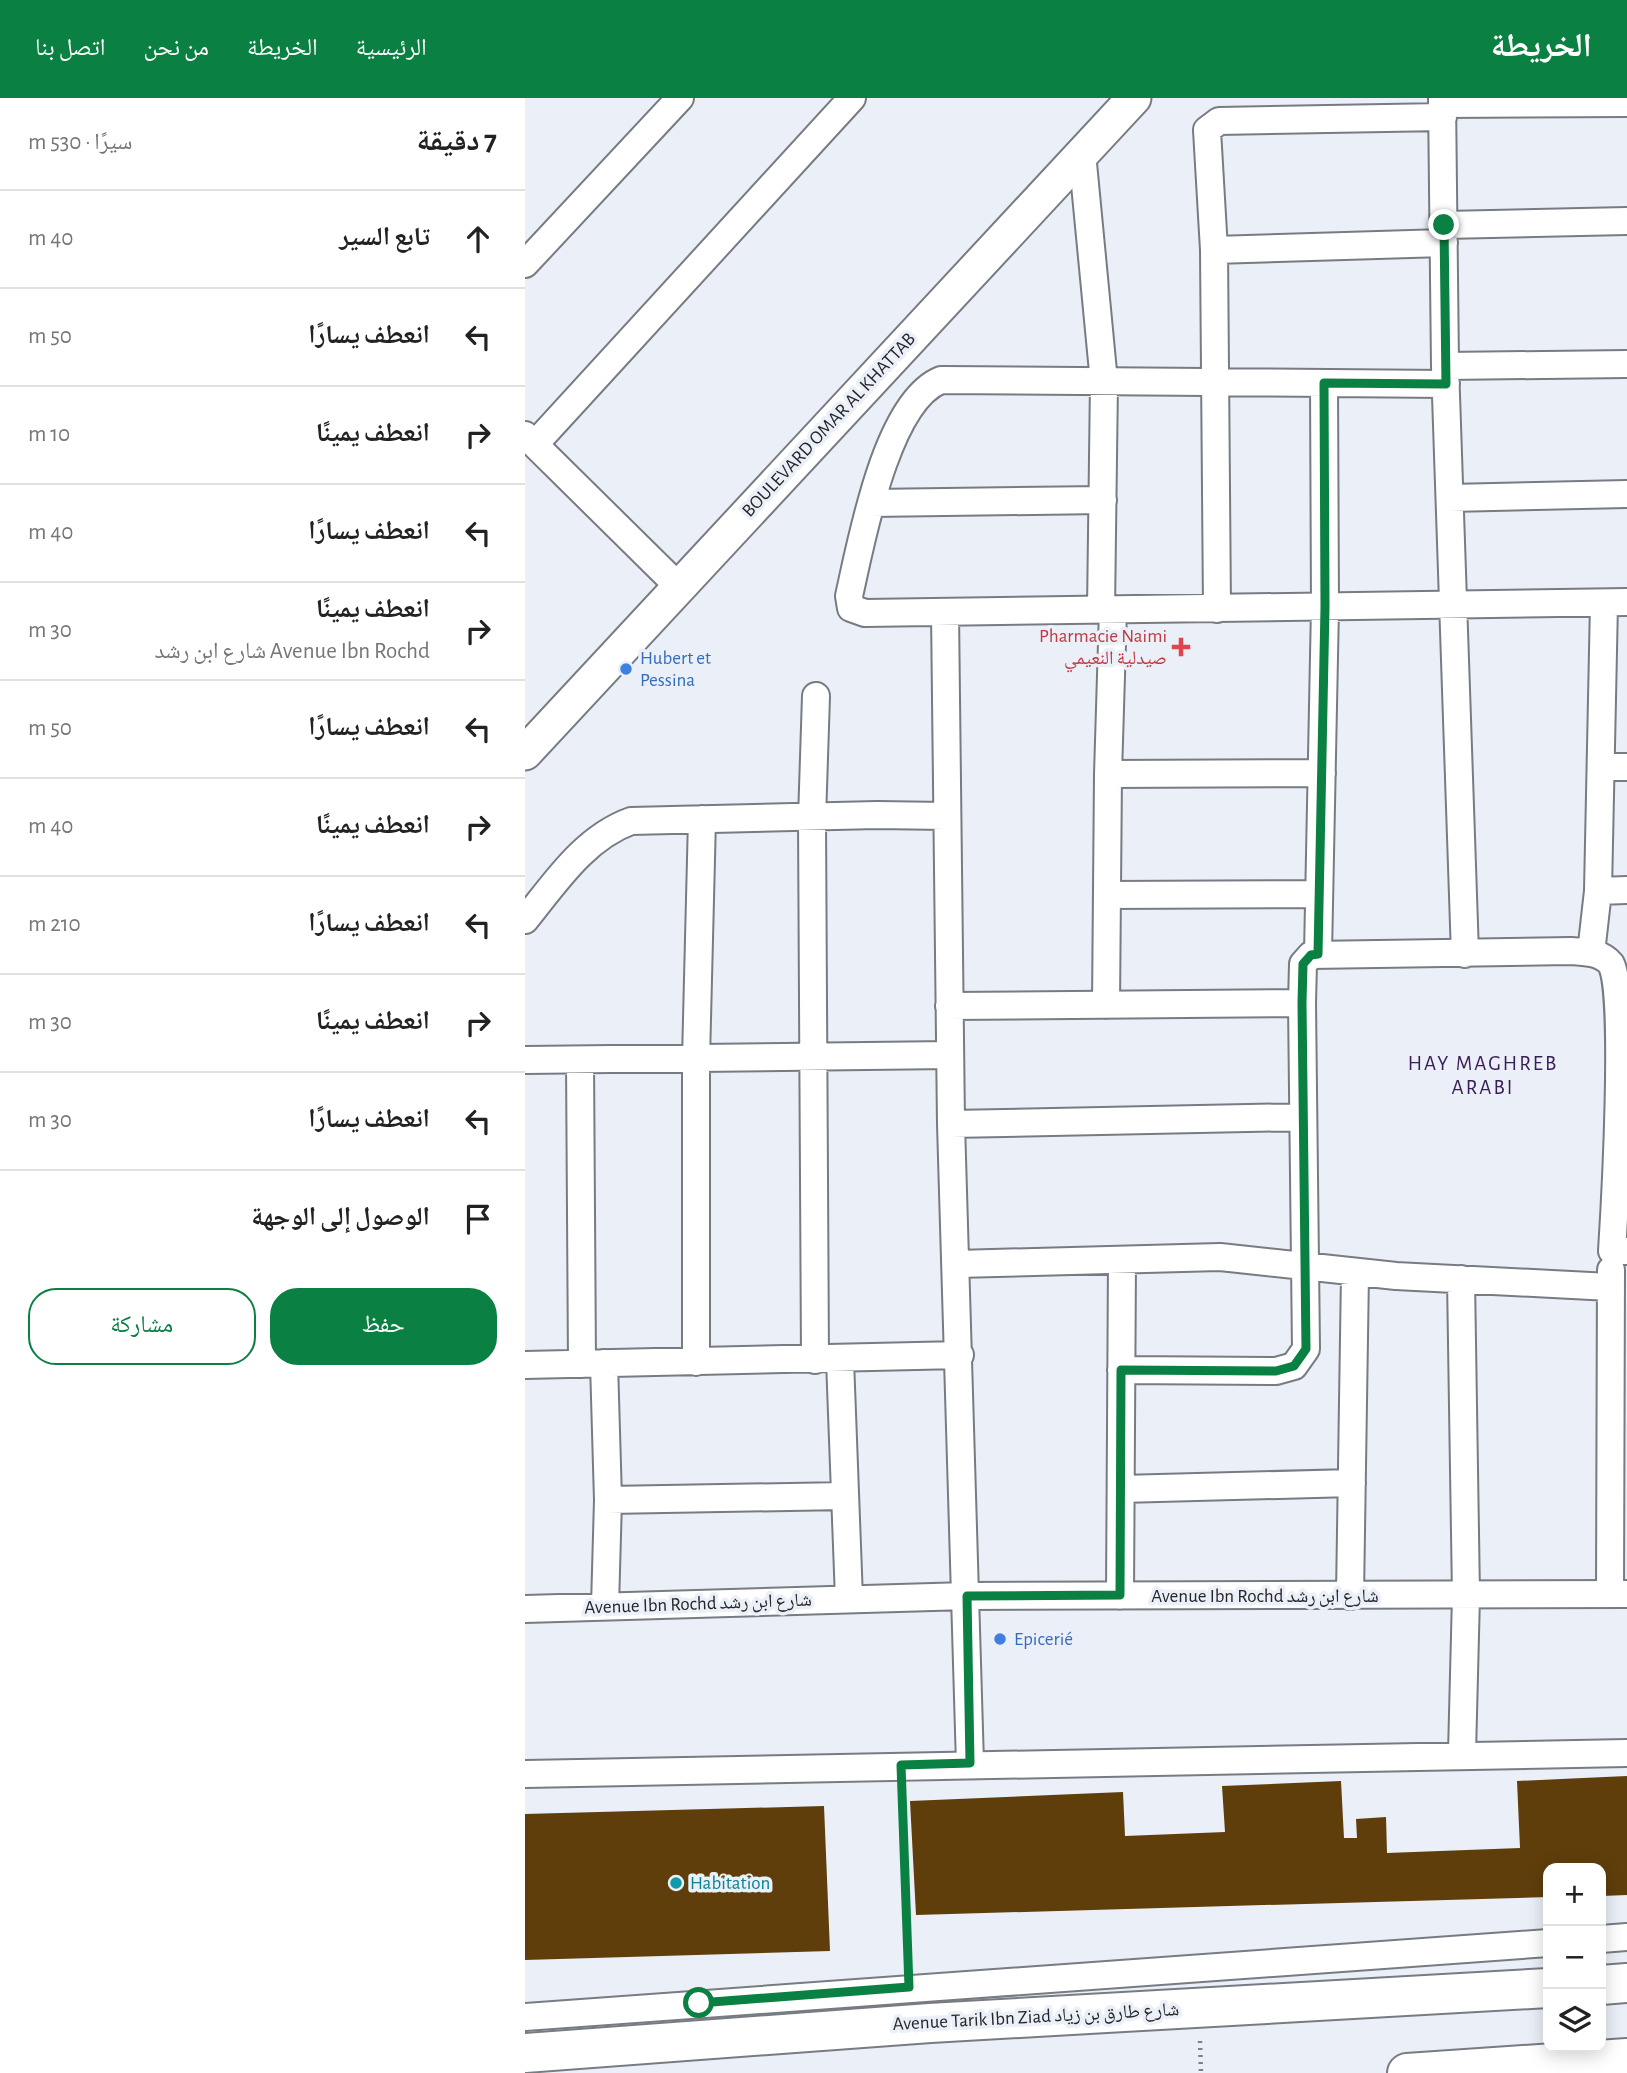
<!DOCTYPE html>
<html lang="ar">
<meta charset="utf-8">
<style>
body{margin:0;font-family:"Alegreya Sans","Noto Naskh Arabic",sans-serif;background:#f2f2f2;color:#222;direction:rtl}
.controls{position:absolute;right:21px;bottom:21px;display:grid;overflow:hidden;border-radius:14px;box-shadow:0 4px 18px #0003}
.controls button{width:63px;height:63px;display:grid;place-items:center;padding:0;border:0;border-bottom:2px solid #e0e0e0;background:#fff;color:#222;font:35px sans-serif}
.stop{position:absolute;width:21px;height:21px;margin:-16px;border:5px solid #0b8043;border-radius:50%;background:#fff}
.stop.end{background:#0b8043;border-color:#fff;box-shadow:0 2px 7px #0008}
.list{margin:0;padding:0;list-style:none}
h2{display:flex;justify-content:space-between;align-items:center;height:91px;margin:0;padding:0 28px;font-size:30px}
h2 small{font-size:23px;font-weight:400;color:#767676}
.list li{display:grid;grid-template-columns:46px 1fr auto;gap:21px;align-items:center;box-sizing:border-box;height:98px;padding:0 28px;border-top:2px solid #e0e0e0}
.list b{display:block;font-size:26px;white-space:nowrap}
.list p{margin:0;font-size:23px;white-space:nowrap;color:#767676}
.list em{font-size:23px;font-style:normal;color:#767676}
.actions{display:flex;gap:14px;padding:21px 28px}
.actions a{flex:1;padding:16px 0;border:2px solid #0b8043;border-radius:28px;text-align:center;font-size:24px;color:#0b8043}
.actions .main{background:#0b8043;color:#fff}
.icon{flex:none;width:38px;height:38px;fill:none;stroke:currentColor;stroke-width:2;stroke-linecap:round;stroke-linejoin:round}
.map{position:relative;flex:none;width:1102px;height:1975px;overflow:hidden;direction:ltr}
header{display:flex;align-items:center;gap:42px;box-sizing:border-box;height:98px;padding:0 35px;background:#0b8043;color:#fff}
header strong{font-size:33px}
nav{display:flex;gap:38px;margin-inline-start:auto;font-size:24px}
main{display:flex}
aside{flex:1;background:#fff}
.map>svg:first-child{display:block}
</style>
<header>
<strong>الخريطة</strong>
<nav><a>الرئيسية</a><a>الخريطة</a><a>من نحن</a><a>اتصل بنا</a></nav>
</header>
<main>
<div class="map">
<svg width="1102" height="1975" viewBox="0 0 1102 1975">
<rect width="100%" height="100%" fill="#ebeff7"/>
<path fill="#5f3e0b" d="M1102,1678V1797L1076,1798V1770H1023V1799L391,1817L385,1703L598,1694L600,1738L700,1734L697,1688L816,1683L819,1740H832L831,1721L861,1719L862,1755L995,1750L992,1683Z
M299,1708L305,1853L0,1862V1716Z"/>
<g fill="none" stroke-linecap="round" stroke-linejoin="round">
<defs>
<path id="minor" d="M917,0L920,268L940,856
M917,6L1102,5
M557,55L579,284L576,512
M919,127L1102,123
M689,152L919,145
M0,166L155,0
M920,268L1102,266
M921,286L416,282C361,304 336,445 324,498L326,510L340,515L1102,504
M0,337L154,489
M10,346L327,0
M925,400L1102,396
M346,405L578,402
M692,511L689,152L682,32L694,23L918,19
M420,514L426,1026L445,1666
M1076,669H1102
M583,676L797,675
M1073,793L1079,505
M582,797L794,796
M0,822C30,785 59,740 106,723L352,717L421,718
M1066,855L1073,793L1102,792
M793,856L800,509L799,285
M581,907L583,676L588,512
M424,908L777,905
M0,962L425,957
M55,962L57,1266
M426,1026L778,1019
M432,1166L695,1159L871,1178L1085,1189
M936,1181L941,1498L937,1655
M290,1262L287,721L291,598
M315,1262L324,1501
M171,1264V961L177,721
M79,1265L83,1402L80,1508
M0,1267L435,1257
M596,1272L751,1273L769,1268L781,1251L777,905L778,866L786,857L1046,853C1060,854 1076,854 1086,866C1102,896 1090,1106 1087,1153H1102
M596,1391L827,1385
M83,1402L320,1398
M1085,1496L1086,1172
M595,1498L597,1162
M825,1498L830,1175
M0,1511L442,1498L1102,1496
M0,1676L1102,1655
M1076,1841L1102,1839
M0,1919L1023,1845"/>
<path id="tertiary" d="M0,655L609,0"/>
<path id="primary" d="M1076,1887L1102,1885
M0,1955L405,1925L1023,1890
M882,1975L1102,1960"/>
</defs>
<use href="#minor" stroke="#777b82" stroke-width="30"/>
<use href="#tertiary" stroke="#777b82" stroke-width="37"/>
<use href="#primary" stroke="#777b82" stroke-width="42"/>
<path stroke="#7e8186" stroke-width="4.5" stroke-dasharray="2 5" stroke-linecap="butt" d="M377,1698L383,1864
M675,1943L676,1975"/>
<use href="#minor" stroke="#fff" stroke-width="26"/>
<use href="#tertiary" stroke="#fff" stroke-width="33"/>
<use href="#primary" stroke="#fff" stroke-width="38"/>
</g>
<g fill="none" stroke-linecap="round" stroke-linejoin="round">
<path stroke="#0b8043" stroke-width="9" d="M174,1905L384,1889L376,1667L445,1665L442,1498L595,1497L596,1272L751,1273L769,1268L781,1251L777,905L778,866L786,857L793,856L800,509L799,285L921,286L919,127"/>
</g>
<path fill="#e0444e" stroke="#ebeff7" stroke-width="2.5" d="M652.5 538.5h7v7h7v7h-7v7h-7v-7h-7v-7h7z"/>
<g fill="#3f7fe0" stroke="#ebeff7" stroke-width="2.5">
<circle cx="101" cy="571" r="7"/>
<circle cx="475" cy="1541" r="7"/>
</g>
<circle fill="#0f9aa8" stroke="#ebeff7" stroke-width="2.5" cx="151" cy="1785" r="7"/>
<g text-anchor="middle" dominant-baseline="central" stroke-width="7" stroke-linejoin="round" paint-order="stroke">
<g font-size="19" fill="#242629" stroke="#ebeff7">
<text transform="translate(304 327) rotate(-47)">BOULEVARD OMAR AL KHATTAB</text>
<text x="740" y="1498">Avenue Ibn Rochd شارع ابن رشد</text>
<text transform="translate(173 1506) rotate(-2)">Avenue Ibn Rochd شارع ابن رشد</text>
<text transform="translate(511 1919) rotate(-3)">Avenue Tarik Ibn Ziad شارع طارق بن زياد</text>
</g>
<g font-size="19" fill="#be3a42" stroke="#ebeff7" text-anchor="end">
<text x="642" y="538">Pharmacie Naimi<tspan x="642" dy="22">صيدلية النعيمي</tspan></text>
</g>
<g font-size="19" fill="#366cbe" stroke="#ebeff7" text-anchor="start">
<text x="115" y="560">Hubert et<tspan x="115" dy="22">Pessina</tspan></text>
<text x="489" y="1541">Epicerié</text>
</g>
<g font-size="19" fill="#0d838f" stroke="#ebeff7" text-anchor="start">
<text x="165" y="1785">Habitation</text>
</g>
<g font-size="21" letter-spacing="2" fill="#381d57" stroke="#ebeff7">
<text x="958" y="965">HAY MAGHREB<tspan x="958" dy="24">ARABI</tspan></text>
</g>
</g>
</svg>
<div class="controls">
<button>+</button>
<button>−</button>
<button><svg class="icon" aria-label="layers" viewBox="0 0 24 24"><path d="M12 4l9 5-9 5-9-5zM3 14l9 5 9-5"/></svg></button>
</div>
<div class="stop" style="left:174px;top:1905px"></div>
<div class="stop end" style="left:919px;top:127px"></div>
</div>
<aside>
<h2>7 دقيقة<small>سيرًا · 530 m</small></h2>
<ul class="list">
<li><svg class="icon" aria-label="ahead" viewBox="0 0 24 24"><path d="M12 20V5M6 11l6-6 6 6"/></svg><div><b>تابع السير</b></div><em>40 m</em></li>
<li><svg class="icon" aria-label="left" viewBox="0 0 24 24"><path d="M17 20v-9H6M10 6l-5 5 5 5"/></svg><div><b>انعطف يسارًا</b></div><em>50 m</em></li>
<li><svg class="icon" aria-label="right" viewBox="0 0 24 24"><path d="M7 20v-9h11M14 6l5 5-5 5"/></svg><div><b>انعطف يمينًا</b></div><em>10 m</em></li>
<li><svg class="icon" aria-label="left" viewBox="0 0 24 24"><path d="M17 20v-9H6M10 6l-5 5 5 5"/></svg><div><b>انعطف يسارًا</b></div><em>40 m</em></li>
<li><svg class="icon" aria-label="right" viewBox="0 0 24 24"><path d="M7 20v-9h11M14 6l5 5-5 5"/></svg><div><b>انعطف يمينًا</b><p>Avenue Ibn Rochd شارع ابن رشد</p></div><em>30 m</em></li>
<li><svg class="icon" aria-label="left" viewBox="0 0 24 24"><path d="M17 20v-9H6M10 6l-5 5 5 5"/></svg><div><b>انعطف يسارًا</b></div><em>50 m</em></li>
<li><svg class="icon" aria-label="right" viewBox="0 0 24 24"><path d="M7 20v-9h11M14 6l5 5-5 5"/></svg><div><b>انعطف يمينًا</b></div><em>40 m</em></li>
<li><svg class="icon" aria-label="left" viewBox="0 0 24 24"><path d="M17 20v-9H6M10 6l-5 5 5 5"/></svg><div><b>انعطف يسارًا</b></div><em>210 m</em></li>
<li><svg class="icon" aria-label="right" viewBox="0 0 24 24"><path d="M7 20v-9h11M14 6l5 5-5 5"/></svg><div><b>انعطف يمينًا</b></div><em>30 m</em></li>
<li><svg class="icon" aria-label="left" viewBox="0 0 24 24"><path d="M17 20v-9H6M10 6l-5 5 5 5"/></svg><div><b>انعطف يسارًا</b></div><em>30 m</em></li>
<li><svg class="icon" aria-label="arrive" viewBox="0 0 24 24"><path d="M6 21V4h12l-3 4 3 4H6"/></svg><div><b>الوصول إلى الوجهة</b></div></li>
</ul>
<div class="actions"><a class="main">حفظ</a><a>مشاركة</a></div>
</aside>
</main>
